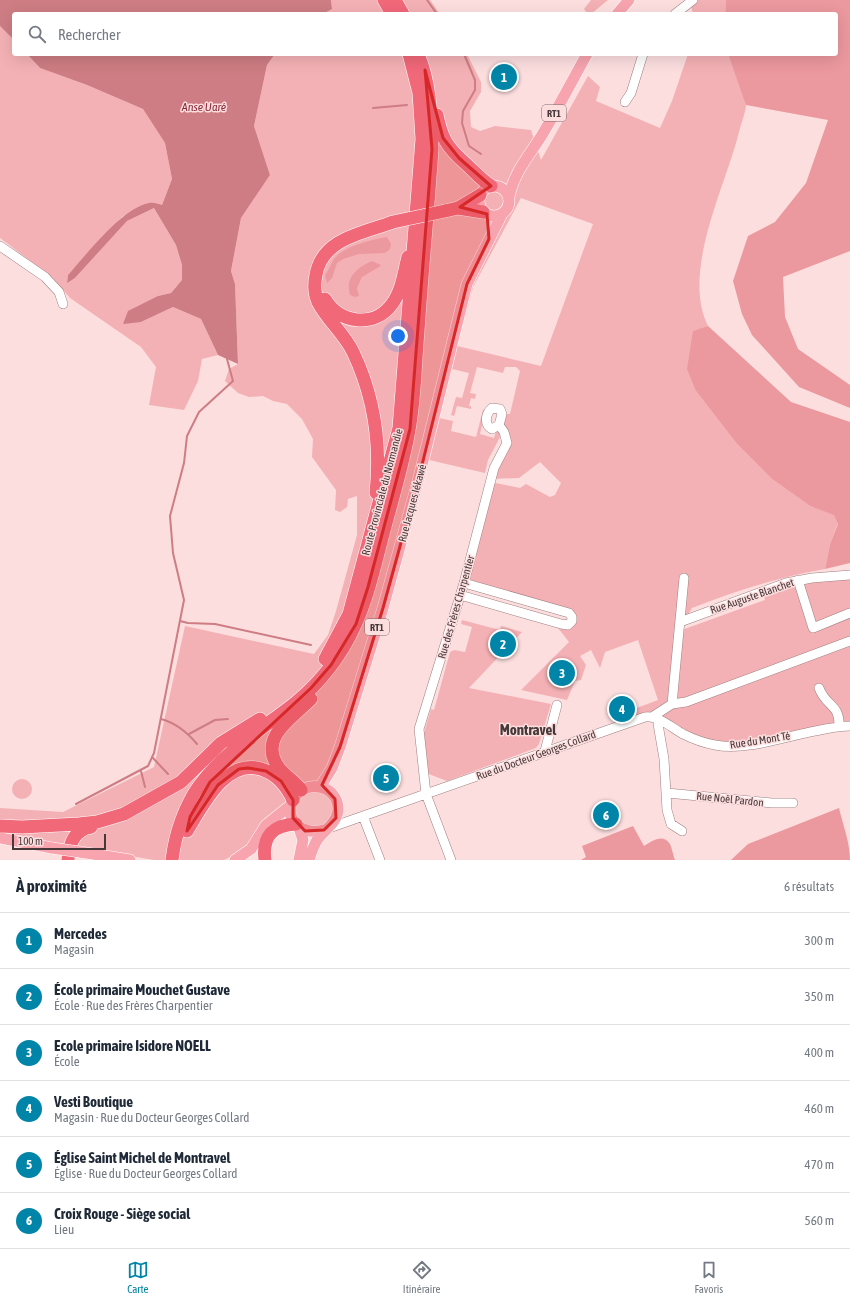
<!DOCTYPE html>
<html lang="fr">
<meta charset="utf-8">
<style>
body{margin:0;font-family:"Asap Condensed",sans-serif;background:#f2f2f3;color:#1f2937}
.scale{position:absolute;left:12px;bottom:10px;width:94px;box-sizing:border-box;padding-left:4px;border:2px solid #473939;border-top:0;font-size:11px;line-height:14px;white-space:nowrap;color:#473939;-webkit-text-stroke:3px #fcdedf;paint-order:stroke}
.you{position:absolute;left:398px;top:336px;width:14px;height:14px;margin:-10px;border:3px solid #fff;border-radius:50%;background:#1a73e8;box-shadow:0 0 0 6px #1a73e833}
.badge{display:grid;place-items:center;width:26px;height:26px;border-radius:50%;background:#0084a7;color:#fff;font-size:13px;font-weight:700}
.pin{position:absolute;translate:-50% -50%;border:2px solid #fff;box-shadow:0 1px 4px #0006}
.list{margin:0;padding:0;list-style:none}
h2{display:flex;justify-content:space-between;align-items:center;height:52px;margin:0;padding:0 16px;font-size:17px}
h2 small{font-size:13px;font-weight:400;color:#747a83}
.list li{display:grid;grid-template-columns:26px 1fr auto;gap:12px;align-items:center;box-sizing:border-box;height:56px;padding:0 16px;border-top:1px solid #e0e1e3}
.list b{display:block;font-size:15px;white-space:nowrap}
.list p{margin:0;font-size:13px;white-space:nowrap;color:#747a83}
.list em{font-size:13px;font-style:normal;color:#747a83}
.icon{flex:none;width:22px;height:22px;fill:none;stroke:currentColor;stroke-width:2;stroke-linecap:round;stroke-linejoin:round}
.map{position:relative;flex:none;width:850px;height:860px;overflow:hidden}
.search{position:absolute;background:#fff;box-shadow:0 4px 16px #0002;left:12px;right:12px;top:12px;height:44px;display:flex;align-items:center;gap:10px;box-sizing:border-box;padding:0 14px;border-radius:4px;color:#747a83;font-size:15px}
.sheet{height:388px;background:#fff}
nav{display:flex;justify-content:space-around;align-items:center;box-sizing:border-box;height:56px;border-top:1px solid #e0e1e3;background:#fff;font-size:11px;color:#747a83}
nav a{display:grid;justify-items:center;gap:2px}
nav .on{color:#0084a7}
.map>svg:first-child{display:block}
</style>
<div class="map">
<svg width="850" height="860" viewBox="0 0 850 860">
<rect width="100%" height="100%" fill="#fcdedf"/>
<path fill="#f4b1b5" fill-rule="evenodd" d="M331,0H430L440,14H323L332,9Z
M591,0H608L591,14H588L584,9Z
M693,0H726L725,14H693L690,2Z
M0,26L14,40V54H27L40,68L87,85L143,109L165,143L172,179L162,205L123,216L68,275L67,282L75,278L127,221L154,208L176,245L182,265V280L171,293L158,296L141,322L173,307L201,319L218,355L202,359L198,381L184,410L149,405L156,367L141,347L70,298L53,278L0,238Z
M275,54H467L481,82V92L470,111L471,127L480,131L495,126L531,130L541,160L588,76L600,87L596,101L660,128L672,101L688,54H728C731,64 746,97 746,106C745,114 741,124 739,132C725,188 681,272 708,326L693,332L696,391L737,444L772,479L810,506L834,514L838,523L830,544L825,569C779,577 735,591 692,608L679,631L765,600L763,592L786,583L850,575V726L754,744L716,746L656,718L621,724L618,715L658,700L638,640L605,652L600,668L591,650L580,656L586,665L581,680L575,681L567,700L521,690L569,642L558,628L566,630L573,627L576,622L575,616L465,578L491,482L520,488L526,484L550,497L555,495L561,483L540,462L519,478L491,479L507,443L501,428L505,414H510L520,371L516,367H505L503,373L477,367L470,393L476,394L475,399L471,398L469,406H471V409L457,406L454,416L451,415L456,397L462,398L469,373L452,369L439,418L453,421L451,431L476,437L483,410L486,408L480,434L494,438L496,431H500V437L488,460L485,473L429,460L333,778L301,784L251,843L238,853L224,860H154L0,834V808L63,812L154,767L185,626L314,654L328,635L336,611L357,535V496L348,499L347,507L340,512L335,510L336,490L312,457L313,439L302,419L287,404L273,401L263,396L249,397L238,393L225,381L229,369L238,364L235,284L231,271L241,218L270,175L254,126L267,65ZM521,198L593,224L541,366L457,346L473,287Z
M462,620L500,630L501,626L522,632L469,688L551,704L539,744L536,748L447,781L426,773L424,733L431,709L434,710L450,652L454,650L465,652L472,627L461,624Z
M12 789a10 10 0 1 1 20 0a10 10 0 1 1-20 0Z"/>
<path fill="#eb989e" d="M726,0H850V251L783,277L785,317L798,349L850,385V408L799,387L752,335L742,314L733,281L748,236L775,222L806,183L828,120L746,105L728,54H836V14H725Z
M387,237L391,244L390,249L385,253L359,254L343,259L337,263L332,278L327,283L325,275C329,270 332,262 334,259C344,246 371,240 387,237Z
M372,261L381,265L379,267L362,277L357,288L359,296L355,297L350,295C345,277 357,268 372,261Z
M708,326L791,402L850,422V563L825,569L830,544L838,524L834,515L810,506L772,479L737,444L696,391L687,369L693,331Z
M839,808C843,825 850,843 850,860H731L748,844Z
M633,826L644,846C652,841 663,833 670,844C672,848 673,855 675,860H581L586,857L582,846Z"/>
<path fill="#cd7d83" d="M0,0H331L332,9L323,14H14V40L0,26Z
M27,54H275L267,65L254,126L270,175L241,218L231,271L235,284L238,364L218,355L201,319L173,307L141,322L123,324L128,311L158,296L171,293L182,280V265L176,245L154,208L127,221L75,278L67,283L68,275C87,254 122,208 149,203C153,202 158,204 162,205L172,179L165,143L143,109L87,85L40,68Z"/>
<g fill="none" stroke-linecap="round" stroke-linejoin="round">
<path stroke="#cd7d83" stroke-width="2" d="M427,0L437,14
M464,54L475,80V90L463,111L462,123L469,146L481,154
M373,108L407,105
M180,621L188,623L215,624L311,645
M161,719C176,723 187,732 197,744
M189,734L215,720L228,719
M152,757L168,774
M141,771L145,787
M76,804L148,766L154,753L184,600L173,553L170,516L184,463L187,436L199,412L233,381L227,359"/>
<defs>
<path id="minor" d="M675,14L693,0
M625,102L631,93L643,54
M0,246L45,277L59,292L63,304
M798,580L813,628L850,613
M460,595L561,624L568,625L572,621V617L569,613L464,583
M680,622L786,583L812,578L850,575
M819,688C826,707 840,704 839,726
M672,704L684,578
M652,717L672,704L686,702L850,641
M660,720L658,724L664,759L667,810L671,824L682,831
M545,751L557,705
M667,793L772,803H793
M363,816L380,860
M329,828L645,717C658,715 672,728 683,734C693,739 704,743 715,745C753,753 808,727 850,726
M451,860L426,794L419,729L464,583L494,468L507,443L504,432L499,425L502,414L500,409L492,408C485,414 484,425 492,429L499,425"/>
<path id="major" d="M617,14L629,0
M479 201a15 15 0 1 1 30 0a15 15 0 1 1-30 0Z
M509,197C514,172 529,156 542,135C558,108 572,81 587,54
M320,787L332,768L340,747L383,608L418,481L467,284L502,214
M0,838L52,848
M80,852L130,860
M235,860L251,849L266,825L291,805
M299,860L303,840L299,828
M309,860C311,853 313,847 317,840C324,830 336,824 338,811C340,784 302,777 292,802C284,823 306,836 324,830"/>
<path id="highway" d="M384,0L392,14
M395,0L403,14
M437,115C442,139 447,147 465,163C474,171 480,179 491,186
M458,208L483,212
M445,211L458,208L480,195
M325,299C339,324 375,328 392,304C402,291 404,272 408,257
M376,493C381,445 374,396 353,352C344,333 327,320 318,302C314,293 314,284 316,275C322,238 364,233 393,222
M325,659L349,614L399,428L422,139L419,93L409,54
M301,790C295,781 286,777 279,768C257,738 292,718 311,699
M0,826L22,827L79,824L97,822L124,814L181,782L221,743L260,719
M187,831C202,807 225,758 261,769C277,774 286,785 293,800
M68,860C69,844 74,830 91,827
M172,860C175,835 184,807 199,786C224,752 262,729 295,703C320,683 342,655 355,625C368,597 375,564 383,534C392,500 403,465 409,430C415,398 415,364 418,331C422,271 428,210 432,149C431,117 431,84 418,54
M265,860C262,836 273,825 296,824"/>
</defs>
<use href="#minor" stroke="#9f7e7f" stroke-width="10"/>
<use href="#major" stroke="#fff" stroke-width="12"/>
<use href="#highway" stroke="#fff" stroke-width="14"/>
<use href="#minor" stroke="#fff" stroke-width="9"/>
<use href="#major" stroke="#f7a4af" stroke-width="11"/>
<use href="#highway" stroke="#f16879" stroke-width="13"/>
<defs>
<path id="major-bridge" d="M52,848L80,852"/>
<path id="highway-bridge" d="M393,222L445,211"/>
</defs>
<use href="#major-bridge" stroke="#fff" stroke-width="12" stroke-linecap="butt"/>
<use href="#highway-bridge" stroke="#fff" stroke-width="14" stroke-linecap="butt"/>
<use href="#major-bridge" stroke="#f7a4af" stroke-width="11"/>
<use href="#highway-bridge" stroke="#f16879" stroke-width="13"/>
</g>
<path fill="#d62828" fill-opacity="0.2" stroke="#d62828" stroke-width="3" stroke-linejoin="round" d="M425,70L443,138L459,158L491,186L460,207L487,214L489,239L467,284L418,481L383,608L340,747L322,785L335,799L336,818L324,830L305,831L293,818V800L281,781L266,771L248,768L239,769L218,785L187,831L190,817L210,782L311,688L331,665L356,624L368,587L410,429L432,149Z"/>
<g text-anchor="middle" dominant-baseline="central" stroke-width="3" stroke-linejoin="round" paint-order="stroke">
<g fill="#fcdedf" stroke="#7d6a6b" stroke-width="1">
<rect x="542" y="105" width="24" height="16" rx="3"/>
<rect x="365" y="619" width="24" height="16" rx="3"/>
</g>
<g font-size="10" font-weight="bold" fill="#473939">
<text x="554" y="113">RT1</text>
<text x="377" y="627">RT1</text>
</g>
<g font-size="11" fill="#473939" stroke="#fcdedf">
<text transform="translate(382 492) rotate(-75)">Route Provinciale du Normandie</text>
<text transform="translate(412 503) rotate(-75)">Rue Jacques Iékawé</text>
<text transform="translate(752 596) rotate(-19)">Rue Auguste Blanchet</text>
<text transform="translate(456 607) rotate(-74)">Rue des Frères Charpentier</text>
<text transform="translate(760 740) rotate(-9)">Rue du Mont Té</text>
<text transform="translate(536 755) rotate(-20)">Rue du Docteur Georges Collard</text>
<text transform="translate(730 799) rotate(6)">Rue Noël Pardon</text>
</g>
<g font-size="12" font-style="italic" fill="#8a2a3a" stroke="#fcdedf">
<text x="204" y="107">Anse Uaré</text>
</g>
<g font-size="15" font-weight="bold" fill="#473939" stroke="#fcdedf">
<text x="528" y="729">Montravel</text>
</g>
</g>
</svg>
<div class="scale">100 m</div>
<div class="you"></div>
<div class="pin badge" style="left:504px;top:77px">1</div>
<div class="pin badge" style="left:503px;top:644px">2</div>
<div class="pin badge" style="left:562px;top:673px">3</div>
<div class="pin badge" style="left:622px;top:709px">4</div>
<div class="pin badge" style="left:386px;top:778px">5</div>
<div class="pin badge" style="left:606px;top:815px">6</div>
<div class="search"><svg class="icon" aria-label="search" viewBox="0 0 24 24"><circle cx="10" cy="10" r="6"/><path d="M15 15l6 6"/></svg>Rechercher</div>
</div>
<section class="sheet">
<h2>À proximité<small>6 résultats</small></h2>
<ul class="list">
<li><span class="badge">1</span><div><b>Mercedes</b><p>Magasin</p></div><em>300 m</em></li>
<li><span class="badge">2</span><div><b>École primaire Mouchet Gustave</b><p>École · Rue des Frères Charpentier</p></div><em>350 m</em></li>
<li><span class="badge">3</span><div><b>Ecole primaire Isidore NOELL</b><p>École</p></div><em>400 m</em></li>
<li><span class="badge">4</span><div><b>Vesti Boutique</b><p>Magasin · Rue du Docteur Georges Collard</p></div><em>460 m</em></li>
<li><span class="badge">5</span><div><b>Église Saint Michel de Montravel</b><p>Église · Rue du Docteur Georges Collard</p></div><em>470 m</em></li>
<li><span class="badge">6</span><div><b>Croix Rouge - Siège social</b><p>Lieu</p></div><em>560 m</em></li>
</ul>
</section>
<nav>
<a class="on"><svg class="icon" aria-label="map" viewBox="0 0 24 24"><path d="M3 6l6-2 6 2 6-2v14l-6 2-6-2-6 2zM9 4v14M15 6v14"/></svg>Carte</a>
<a><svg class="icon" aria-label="directions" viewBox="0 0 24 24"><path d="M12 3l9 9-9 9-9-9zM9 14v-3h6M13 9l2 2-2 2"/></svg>Itinéraire</a>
<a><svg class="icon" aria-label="saved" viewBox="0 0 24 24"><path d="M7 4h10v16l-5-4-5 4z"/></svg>Favoris</a>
</nav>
